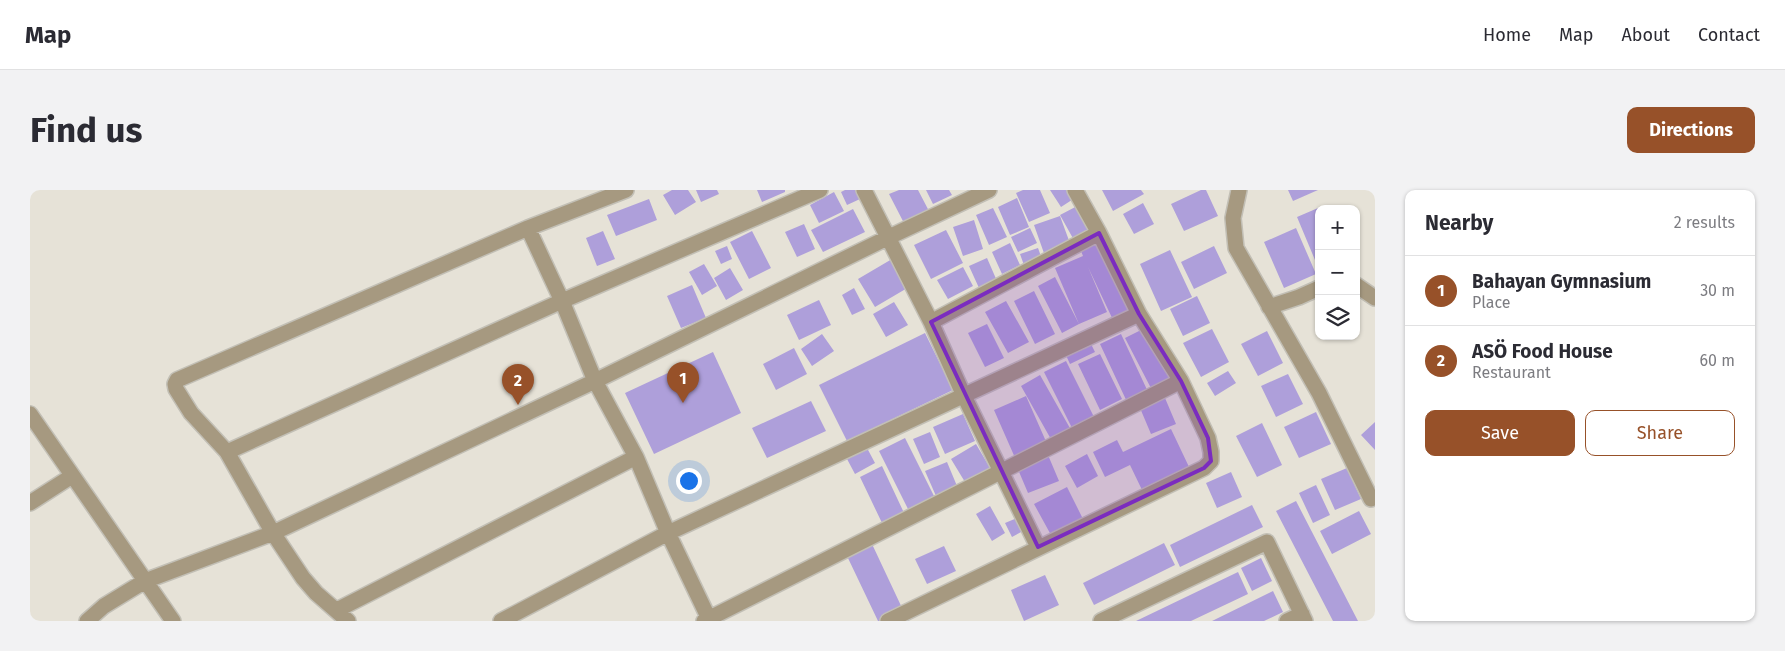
<!DOCTYPE html>
<meta charset="utf-8">
<style>
body{margin:0;font-family:"Fira Sans",sans-serif;background:#f2f2f3;color:#2b2b33}
.controls{position:absolute;right:15px;top:15px;display:grid;overflow:hidden;border-radius:10px;box-shadow:0 1px 4px #0004}
.controls button{width:45px;height:45px;display:grid;place-items:center;padding:0;border:0;border-bottom:1px solid #e1e1e2;background:#fff;color:#2b2b33;font:25px sans-serif}
.you{position:absolute;left:658px;top:290px;width:18px;height:18px;margin:-12px;border:4px solid #fff;border-radius:50%;background:#1a73e8;box-shadow:0 0 0 8px #1a73e833}
.badge{display:grid;place-items:center;width:32px;height:32px;border-radius:50%;background:#975129;color:#fff;font-size:16px;font-weight:700}
.pin{position:absolute;translate:-50% -41px;filter:drop-shadow(0 1px 2px #0008)}
.pin::after{content:'';position:absolute;top:26px;width:18px;height:15px;background:inherit;clip-path:polygon(0 0,100% 0,50% 100%)}
.list{margin:0;padding:0;list-style:none}
h2{display:flex;justify-content:space-between;align-items:center;height:65px;margin:0;padding:0 20px;font-size:21px}
h2 small{font-size:16px;font-weight:400;color:#7c7c81}
.list li{display:grid;grid-template-columns:32px 1fr auto;gap:15px;align-items:center;box-sizing:border-box;height:70px;padding:0 20px;border-top:1px solid #e1e1e2}
.list b{display:block;font-size:19px;white-space:nowrap}
.list p{margin:0;font-size:16px;white-space:nowrap;color:#7c7c81}
.list em{font-size:16px;font-style:normal;color:#7c7c81}
.actions{display:flex;gap:10px;padding:15px 20px}
.actions a{flex:1;padding:11px 0;border:1px solid #975129;border-radius:10px;text-align:center;font-size:18px;color:#975129}
.actions .main{background:#975129;color:#fff}
.icon{flex:none;width:28px;height:28px;fill:none;stroke:currentColor;stroke-width:2;stroke-linecap:round;stroke-linejoin:round}
.map{position:relative;flex:none;width:1345px;height:431px;overflow:hidden;border-radius:10px}
header{display:flex;align-items:center;gap:30px;box-sizing:border-box;height:70px;padding:0 25px;background:#fff;border-bottom:1px solid #e1e1e2}
header strong{font-size:24px}
nav{display:flex;gap:28px;margin-inline-start:auto;font-size:18px}
.intro{display:flex;align-items:center;justify-content:space-between;box-sizing:border-box;height:120px;padding:0 30px}
h1{margin:0;font-size:35px}
.button{padding:12px 22px;border-radius:10px;background:#975129;color:#fff;font-size:18px;font-weight:700}
main{display:flex;gap:30px;padding:0 30px}
aside{flex:1;background:#fff;border-radius:10px;box-shadow:0 1px 4px #0004}
.map>svg:first-child{display:block}
</style>
<header>
<strong>Map</strong>
<nav><a>Home</a><a>Map</a><a>About</a><a>Contact</a></nav>
</header>
<div class="intro"><h1>Find us</h1><a class="button">Directions</a></div>
<main>
<div class="map">
<svg width="1345" height="431" viewBox="0 0 1345 431">
<rect width="100%" height="100%" fill="#e6e2d7"/>
<path fill="#ae9fda" d="M642,0H658L666,12L645,25L633,5Z
M666,0H687L689,4L671,12Z
M727,0H755V2L732,12Z
M815,0H825L830,9L817,15L811,2Z
M869,0H888L900,23L875,35L859,4Z
M896,0H919L922,5L903,14Z
M993,0H1010L1020,23L999,32L986,3Z
M1020,0H1044L1048,6L1031,17Z
M1072,0H1111L1114,4L1083,21Z
M1171,0H1176L1188,26L1154,41L1141,14Z
M1258,0H1288L1263,11Z
M804,2L814,21L789,33L780,15Z
M987,8L999,37L980,45L968,17Z
M619,9L627,30L586,46L577,25Z
M1113,13L1124,34L1104,44L1093,24Z
M1051,14L1066,41L1045,52L1030,25Z
M963,18L977,47L959,55L946,25Z
M1288,18L1289,69L1285,70L1267,27Z
M823,19L835,42L793,62L781,40Z
M1030,26L1041,56L1015,66L1004,35Z
M944,30L953,59L933,66L923,37Z
M774,34L785,59L767,67L755,42Z
M1000,38L1007,53L988,62L981,47Z
M1266,38L1286,84L1254,98L1234,52Z
M916,40L933,73L901,89L884,55Z
M573,41L585,69L567,76L556,48Z
M722,41L741,78L719,89L700,52Z
M1071,52L1105,119L1084,132L1058,77L1077,122L1049,134L1025,78L1053,66L1051,61Z
M980,53L990,75L972,84L962,62Z
M697,56L702,69L691,74L685,61Z
M1184,56L1197,83L1164,99L1151,72Z
M1008,58L1013,72L995,78L990,64Z
M1140,60L1162,107L1131,121L1110,74Z
M957,68L967,91L949,98L939,76Z
M862,69L879,97L845,117L828,89Z
M674,74L687,96L672,105L659,82Z
M933,77L943,96L918,109L907,90Z
M700,78L713,100L696,110L684,88Z
M1025,87L1049,134L1032,143L1008,96Z
M662,95L676,128L651,138L637,106Z
M824,98L835,119L822,125L812,105Z
M1004,101L1025,144L1005,154L984,111Z
M1167,106L1180,133L1153,146L1140,119Z
M789,110L801,135L769,150L757,125Z
M976,111L999,152L978,163L955,122Z
M864,112L878,135L856,147L843,124Z
M957,134L974,168L955,177L938,143Z
M1115,138L1143,194L1124,204L1095,148Z
M1182,139L1199,172L1171,187L1153,153Z
M1237,141L1253,173L1228,186L1211,154Z
M895,143L923,200L817,251L789,195Z
M792,144L804,161L782,176L771,159Z
M1091,144L1119,204L1098,214L1070,154Z
M1059,150L1065,162L1040,174L1034,161Z
M764,158L777,184L746,200L733,174Z
M683,162L711,223L624,264L595,203Z
M1070,164L1092,209L1070,220L1048,174Z
M1036,171L1066,231L1044,242L1014,182Z
M1198,181L1206,193L1185,206L1177,193Z
M1258,184L1273,214L1246,227L1231,196Z
M1010,185L1041,240L1022,251L991,196Z
M996,206L1018,256L986,270L964,220Z
M1135,208L1146,234L1121,244L1110,218Z
M781,211L796,241L737,268L722,238Z
M1286,222L1301,254L1269,268L1254,237Z
M933,224L945,251L915,264L903,237Z
M1345,232V260L1331,245Z
M1232,233L1252,275L1227,287L1206,246Z
M1141,239L1160,279L1113,302L1100,275L1075,287L1063,262L1087,250L1093,262Z
M900,242L910,267L894,274L883,249Z
M875,248L905,308L879,321L849,261Z
M946,254L963,283L938,297L921,269Z
M837,258L845,273L825,284L817,269Z
M1057,264L1068,286L1047,298L1035,276Z
M1018,265L1029,291L998,303L987,277Z
M917,272L927,296L906,306L895,281Z
M852,276L875,325L853,335L830,287Z
M1317,278L1331,309L1305,320L1291,289Z
M1201,282L1212,307L1187,318L1176,293Z
M1286,295L1300,325L1283,333L1269,303Z
M1037,297L1053,329L1021,345L1004,314Z
M1266,311L1328,431H1303L1246,321Z
M1222,315L1233,337L1150,377L1140,355Z
M960,316L975,343L962,351L946,324Z
M1329,321L1341,344L1302,364L1290,341Z
M987,328L993,341L982,347L975,333Z
M1134,353L1145,375L1064,415L1053,393Z
M842,354L873,420L850,431H848L817,366Z
M914,356L926,381L897,394L885,369Z
M1231,368L1242,391L1222,401L1211,378Z
M1208,382L1218,404L1161,431H1106Z
M1015,385L1029,415L994,431L981,400Z
M1243,401L1253,422L1234,431H1182Z"/>
<g fill="none" stroke-linecap="round" stroke-linejoin="round">
<defs>
<path id="minor" d="M834,0L901,132L934,206L1008,357
M1209,0L1203,28L1206,58L1289,203L1341,309
M498,38L532,111L565,191L606,267L638,343L680,431
M1326,95L1345,108
M1239,117L1269,107L1289,98
M901,132L1069,43
M0,224L143,431
M197,262L532,111L790,0
M0,313L42,286
M307,420L606,267
M57,431L74,416L115,391L243,343L565,191L857,48L959,0
M318,431L286,403L273,388L243,343L197,262L161,223L146,199L145,194L147,190L498,38L596,0
M471,431L638,343L1109,124
M674,431L1151,191
M858,431L1174,278L1181,271V262L1178,248L1151,191L1109,124L1069,43L1045,0
M1071,431L1237,352L1275,431
M1257,431L1272,424"/>
</defs>
<use href="#minor" stroke="#c2bfb5" stroke-width="18"/>
<use href="#minor" stroke="#a69980" stroke-width="15"/>
</g>
<path fill="#7b2cbf" fill-opacity="0.2" stroke="#7b2cbf" stroke-width="4" stroke-linejoin="round" d="M1069,43L1109,124L1151,191L1178,248L1181,271L1174,278L1008,357L901,132Z"/>
</svg>
<div class="controls">
<button>+</button>
<button>−</button>
<button><svg class="icon" aria-label="layers" viewBox="0 0 24 24"><path d="M12 4l9 5-9 5-9-5zM3 14l9 5 9-5"/></svg></button>
</div>
<div class="you"></div>
<div class="pin badge" style="left:653px;top:213px">1</div>
<div class="pin badge" style="left:488px;top:215px">2</div>
</div>
<aside>
<h2>Nearby<small>2 results</small></h2>
<ul class="list">
<li><span class="badge">1</span><div><b>Bahayan Gymnasium</b><p>Place</p></div><em>30 m</em></li>
<li><span class="badge">2</span><div><b>ASÖ Food House</b><p>Restaurant</p></div><em>60 m</em></li>
</ul>
<div class="actions"><a class="main">Save</a><a>Share</a></div>
</aside>
</main>
